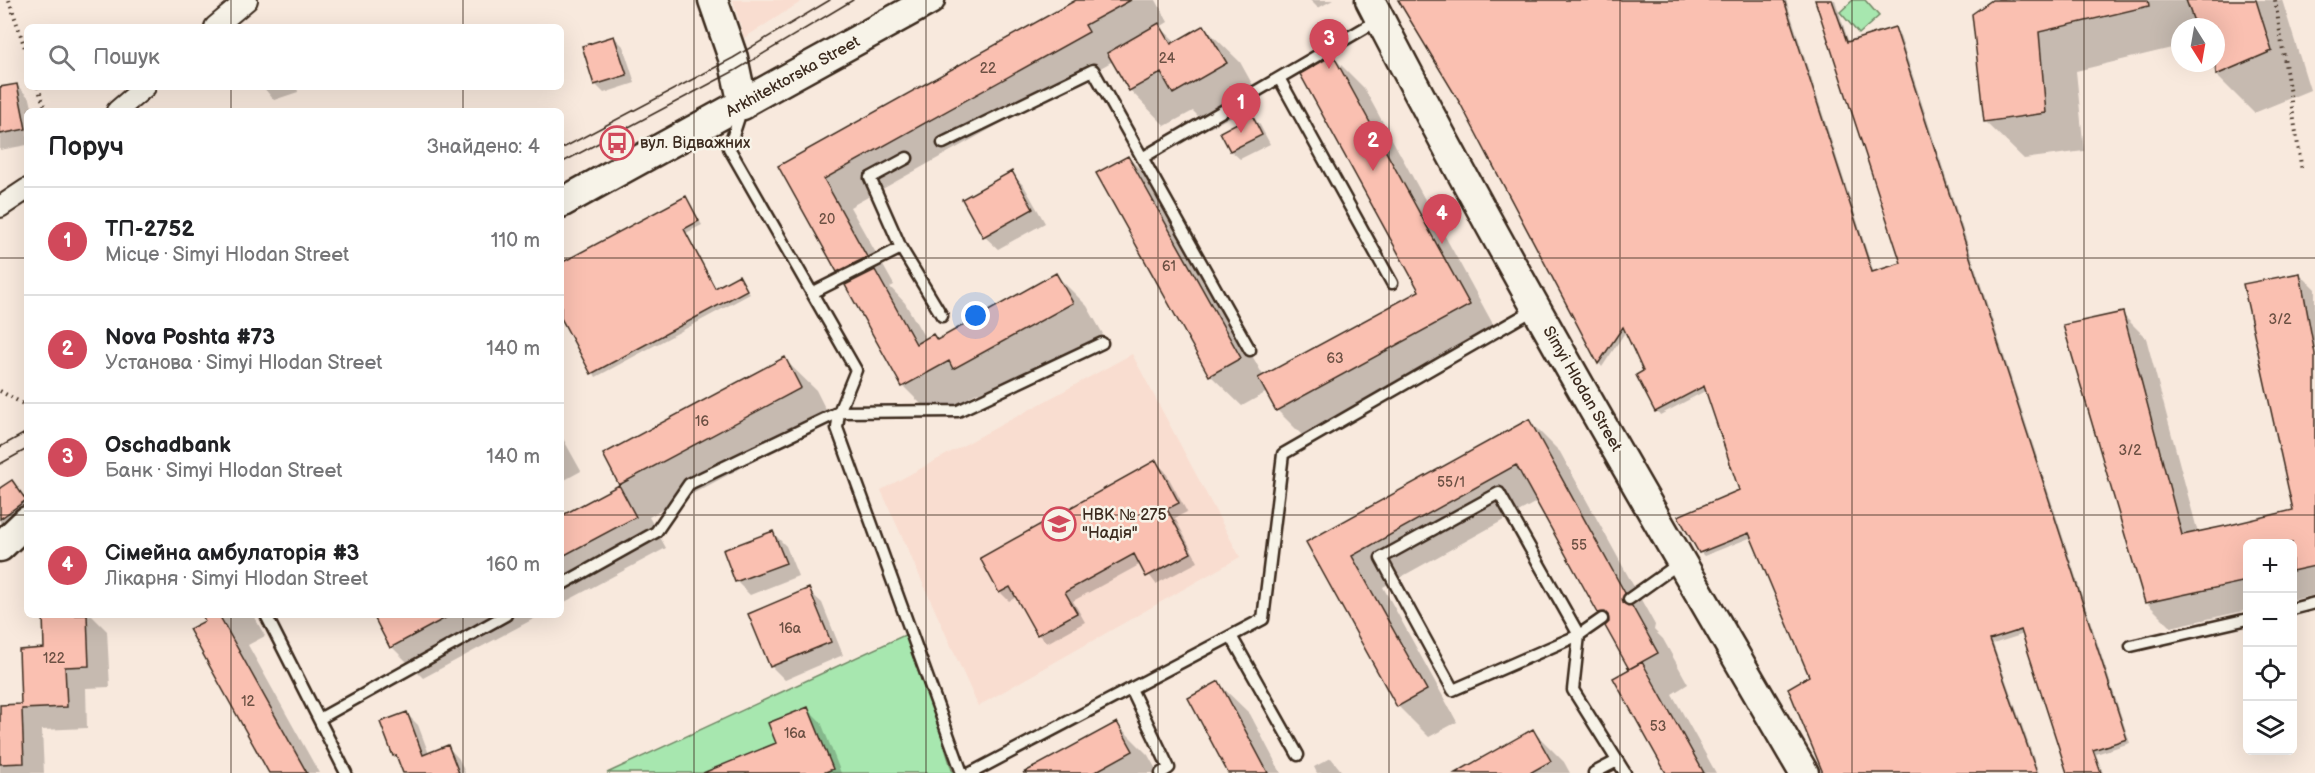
<!DOCTYPE html>
<html lang="uk">
<meta charset="utf-8">
<style>
body{margin:0;font-family:"Balsamiq Sans",sans-serif;background:#f2f2f2;color:#202124}
.controls{position:absolute;right:18px;bottom:18px;display:grid;overflow:hidden;border-radius:9px;box-shadow:0 6px 24px #0002}
.controls button{width:54px;height:54px;display:grid;place-items:center;padding:0;border:0;border-bottom:2px solid #e0e0e0;background:#fff;color:#202124;font:30px sans-serif}
.compass{position:absolute;left:2171px;top:18px;width:54px;height:54px;border-radius:50%;background:#fff;box-shadow:0 6px 24px #0002;rotate:169deg}
.you{position:absolute;left:976px;top:316px;width:21px;height:21px;margin:-15px;border:4px solid #fff;border-radius:50%;background:#1a73e8;box-shadow:0 0 0 9px #1a73e833}
.badge{display:grid;place-items:center;width:39px;height:39px;border-radius:50%;background:#d1495b;color:#fff;font-size:20px;font-weight:700}
.pin{position:absolute;translate:-50% -50px;filter:drop-shadow(0 2px 3px #0008)}
.pin::after{content:'';position:absolute;top:32px;width:21px;height:18px;background:inherit;clip-path:polygon(0 0,100% 0,50% 100%)}
.list{margin:0;padding:0;list-style:none}
h2{display:flex;justify-content:space-between;align-items:center;height:78px;margin:0;padding:0 24px;font-size:26px}
h2 small{font-size:20px;font-weight:400;color:#757577}
.list li{display:grid;grid-template-columns:39px 1fr auto;gap:18px;align-items:center;box-sizing:border-box;height:108px;padding:0 24px;border-top:2px solid #e0e0e0}
.list b{display:block;font-size:22px;white-space:nowrap}
.list p{margin:0;font-size:20px;white-space:nowrap;color:#757577}
.list em{font-size:20px;font-style:normal;color:#757577}
.icon{flex:none;width:33px;height:33px;fill:none;stroke:currentColor;stroke-width:2;stroke-linecap:round;stroke-linejoin:round}
.map{position:relative;flex:none;width:2315px;height:773px;overflow:hidden}
.search{position:absolute;background:#fff;box-shadow:0 6px 24px #0002;left:24px;top:24px;width:540px;height:66px;display:flex;align-items:center;gap:15px;box-sizing:border-box;padding:0 21px;border-radius:9px;color:#757577;font-size:22px}
.panel{position:absolute;background:#fff;box-shadow:0 6px 24px #0002;left:24px;top:108px;width:540px;height:510px;border-radius:9px}
.map>svg:first-child{display:block}
</style>
<div class="map">
<svg width="2315" height="773" viewBox="0 0 2315 773">
<rect width="100%" height="100%" fill="#f8e9dd"/>
<filter id="ink" filterUnits="userSpaceOnUse"><feTurbulence type="fractalNoise" baseFrequency=".0167" numOctaves="2"/><feDisplacementMap in="SourceGraphic" scale="12" xChannelSelector="R" yChannelSelector="G"/><feConvolveMatrix kernelMatrix="1 2 1 2 8 2 1 2 1" color-interpolation-filters="sRGB"/></filter>
<g filter="url(#ink)">
<path fill="#f9ddd0" d="M733,0H804L744,38Z
M1132,354L1240,557L978,706L881,490Z"/>
<path fill="#a7e7af" stroke="#718866" stroke-width="1.5" d="M1853,0H1865L1879,16L1859,34L1840,12Z
M909,633L953,773H607Z"/>
<path fill="#0003" d="M1079,0H1156L1168,22L1160,27L1176,42L1204,27L1240,62L1261,100L1210,128L1193,111L1165,126L1130,90L1113,61L850,207L894,285L890,287L905,303L926,340L933,336L938,341L1056,275L1087,306L1103,334L986,400L978,392L934,417L903,386L851,283L838,271L780,166Z
M1310,0H1333L1318,8Z
M1400,0H1786L1874,273L1903,264L1816,0H1835L1849,43L1895,29L1899,33L2130,743L2096,754L2103,773H2069L2024,634L1993,644L2039,773H1825L1811,677L1752,537L1704,556L1700,552L1741,490L1707,390L1660,415L1638,376L1645,372L1626,331L1602,367L1599,363L1462,102Z
M1994,0H2282L2310,90L2254,113L2216,75L2211,63H2216V27H2180V46L2076,71L2084,151L2024,159L1985,121Z
M614,37L623,46L635,83L604,93L595,84Z
M1333,57L1364,88L1500,337L1308,441L1277,410L1267,392L1242,406L1210,375L1128,157L1159,189L1264,377L1421,291Z
M17,85L30,99L33,111H27V145L0,150V89Z
M263,87H297L298,92L274,100Z
M1252,117L1260,125L1270,144L1240,159L1231,151L1222,132Z
M1011,173L1024,186L1045,223L998,249L984,236Z
M686,198L702,225L686,233L716,289L739,277L750,294L596,377L561,315V265Z
M2300,274L2315,289V595L2292,600V544H2248V610L2171,627L2146,602L2122,314L2146,338L2198,533L2295,511Z
M784,359L816,390L831,420L649,517L666,548L561,604V518L621,486L605,455Z
M1529,421L1560,452L1655,625L1654,630L1663,639L1688,684L1672,694L1716,773H1667L1632,669L1610,623L1599,612L1538,501L1383,587L1457,722L1429,737L1398,706L1308,543Z
M561,435L581,471L561,482Z
M1156,462L1165,471L1187,512L1175,518L1198,562L1156,584L1141,564L1073,601L1085,622L1047,643L1038,634L1017,597L1009,601L1000,592L982,558Z
M16,486L27,501V506L0,525V490Z
M773,533L786,546L798,576L750,595L736,581Z
M808,590L822,603L843,655L785,680L772,667L750,615Z
M44,615H91L107,631L110,687L86,688L87,728L42,730L44,773H0V706L23,705L46,650Z
M203,615H253L265,636L248,645L319,773H271Z
M378,615H541L423,678L392,647Z
M1218,683L1250,714L1281,773H1230Z
M808,709L821,722L841,773H704L778,744Z
M406,713L418,725L429,754L448,747L459,759L465,773H404L382,723Z
M1117,724L1148,755L1158,773H1027Z
M1533,731L1564,762L1570,773H1458Z
M1331,758L1343,773H1317L1314,767Z"/>
<path fill="#fac0b1" stroke="#3b2a1e" stroke-width="1.5" d="M1076,0H1131L1085,25L1089,32L824,179L867,257L837,272L778,166Z
M1398,0H1784L1872,272L1901,263L1815,0H1832L1847,42L1895,27L2127,739L2093,750L2101,773H2067L2021,630L1990,640L2037,773H1823L1788,688L1809,676L1749,533L1699,553L1678,516L1739,490L1704,386L1655,412L1636,375L1643,371L1623,327L1598,364L1460,103Z
M1992,0H2148L2149,6L2039,32L2046,113L1984,122L1972,14Z
M2186,0H2256L2272,51L2216,75V27H2196Z
M1159,23L1171,44L1204,25L1227,63L1173,94L1161,73L1129,91L1107,53Z
M614,36L627,75L594,85L582,46Z
M1333,55L1470,305L1276,411L1258,378L1419,291L1300,74Z
M17,84L26,129L0,134V87Z
M1252,115L1262,135L1230,151L1220,132Z
M1128,156L1241,358L1209,376L1096,173Z
M1012,171L1033,209L983,237L962,199Z
M686,196L699,221L684,229L715,288L739,275L747,290L591,374L561,318V263Z
M875,270L916,344L933,334L937,340L1056,273L1073,303L953,369L949,361L902,387L845,285Z
M2300,273L2315,354V566L2292,571V543H2247V581L2145,603L2063,325L2123,312L2182,535L2230,525L2293,510L2243,284Z
M785,357L801,388L619,485L603,454Z
M1529,419L1625,593L1623,603L1632,606L1658,653L1629,669L1605,626L1609,622L1608,615L1605,612L1598,613L1516,465L1352,556L1427,690L1397,707L1306,542Z
M1156,460L1179,503L1167,509L1191,553L1146,577L1134,554L1065,592L1077,613L1037,635L1010,587L999,593L980,558Z
M12,480L26,500L0,519V488Z
M619,485L636,517L561,557V516Z
M773,531L786,563L735,582L723,550Z
M809,588L831,642L770,667L748,614Z
M43,615H87L89,666L65,667L67,707L22,709L24,763L0,764V705L21,704L19,650L44,648Z
M202,615H219L307,773H269L189,629L205,621Z
M373,615H451L390,648Z
M1642,662L1704,773H1666L1613,678Z
M1219,681L1268,773H1228L1188,698Z
M808,707L833,769L823,773H703L776,743L768,723Z
M407,712L423,755L448,745L459,773H403L396,755L393,756L380,722Z
M1117,722L1133,751L1093,773H1023Z
M1533,729L1551,761L1530,773H1455Z"/>
<g fill="none" stroke-linecap="round" stroke-linejoin="round">
<defs>
<path id="lane" d="M1279,78L1392,283
M742,108L729,148L856,370L839,412L837,428L962,773
M943,143L1093,70L1250,350
M1142,158L1380,19
M901,248L870,178L907,158
M812,293L901,248L942,316
M561,585L656,532L689,484L839,412L958,411L1102,343
M1629,599L1681,562
M2292,609L2315,603
M266,615L346,773
M1602,619L1579,635L1453,690L1381,558L1499,493L1579,635L1573,690L1625,773
M1231,636L1298,755
M2131,646L2248,619
M1131,689L1169,768L1161,773
M319,719L506,615
M971,773L1263,619L1283,454L1535,309
M1594,773L1617,761"/>
<path id="street" d="M215,27L247,0
M117,111L145,87
M0,207L27,189"/>
<path id="secondary" d="M713,0L733,58L743,105
M1370,0C1505,263 1655,517 1804,773
M561,203L930,0
M0,547L27,521"/>
</defs>
<use href="#lane" stroke="#3b2a1e" stroke-width="15"/>
<use href="#street" stroke="#3b2a1e" stroke-width="24"/>
<use href="#secondary" stroke="#3b2a1e" stroke-width="33"/>
<path stroke="#3b2a1e" stroke-width="4" stroke-dasharray="1.5 4.5" stroke-linecap="butt" d="M9,0L27,54
M2275,0L2302,171
M38,87L46,111
M0,391L27,406"/>
<use href="#lane" stroke="#f7f3e8" stroke-width="10"/>
<use href="#street" stroke="#f7f3e8" stroke-width="20"/>
<use href="#secondary" stroke="#f7f3e8" stroke-width="28"/>
<path stroke="#3b2a1e" stroke-width="1.5" d="M561,149L733,58L830,0
M561,163L736,70L853,0
M0,447L27,432
M0,464L27,449"/>
</g>
</g>
<path fill="none" stroke="#3b2a1e" stroke-width="1.5" stroke-opacity="0.55" d="M231,0V27M463,0V27M694,0V773M926,0V773M1158,0V773M1389,0V773M1620,0V773M1852,0V773M2084,0V773M231,87V111M463,87V111M0,258H27M561,258H2315M0,515H27M561,515H2315M231,615V773M463,615V773"/>
<defs>
<symbol id="bus-ring" viewBox="-11 -11 22 22"><circle r="9.5" fill="#f7f3e8" stroke="#d1495b" stroke-width="1.5"/><path d="M-5-6H5V4H4V6H2V4H-2V6H-4V4H-5ZM-3.5-4V0h7V-4ZM-3.5 1.2v1.5H-2V1.2ZM2 1.2v1.5H3.5V1.2Z" fill="#d1495b"/></symbol>
<symbol id="school-ring" viewBox="-11 -11 22 22"><circle r="9.5" fill="#f7f3e8" stroke="#d1495b" stroke-width="1.5"/><path d="M0-5L7-2L0 1L-7-2ZM-4 1L0 2.5L4 1V4Q0 6-4 4Z" fill="#d1495b"/></symbol>
</defs>
<g fill-rule="evenodd">
<use href="#bus-ring" x="598" y="124" width="38" height="38"/>
<use href="#school-ring" x="1040" y="505" width="38" height="38"/>
</g>
<g text-anchor="middle" dominant-baseline="central" stroke-width="5" stroke-linejoin="round" paint-order="stroke">
<g font-size="14" fill="#6b5043">
<text x="1167" y="58">24</text>
<text x="988" y="68">22</text>
<text x="827" y="219">20</text>
<text x="1169" y="266">61</text>
<text x="2280" y="319">3/2</text>
<text x="1335" y="358">63</text>
<text x="702" y="421">16</text>
<text x="2130" y="450">3/2</text>
<text x="1451" y="482">55/1</text>
<text x="1579" y="545">55</text>
<text x="790" y="628">16а</text>
<text x="54" y="658">122</text>
<text x="248" y="701">12</text>
<text x="1658" y="726">53</text>
<text x="795" y="733">16а</text>
</g>
<g font-size="16" fill="#3b2a1e" stroke="#f7f3e8">
<text transform="translate(793 77) rotate(-29)">Arkhitektorska Street</text>
<text transform="translate(1582 389) rotate(60)">Simyi Hlodan Street</text>
</g>
<g font-size="16" fill="#3b2a1e" stroke="#f7f3e8" text-anchor="start">
<text x="640" y="143">вул. Відважних</text>
<text x="1082" y="515">НВК № 275<tspan x="1082" dy="18">"Надія"</tspan></text>
</g>
</g>
</svg>
<div class="controls">
<button>+</button>
<button>−</button>
<button><svg class="icon" aria-label="locate" viewBox="0 0 24 24"><circle cx="12" cy="12" r="6"/><path d="M12 2v4M12 18v4M2 12h4M18 12h4"/></svg></button>
<button><svg class="icon" aria-label="layers" viewBox="0 0 24 24"><path d="M12 4l9 5-9 5-9-5zM3 14l9 5 9-5"/></svg></button>
</div>
<svg class="compass" viewBox="-18 -18 36 36"><path d="M0-13l5 13h-10z" fill="#e53935"/><path d="M0 13l5-13h-10z" fill="#757577"/></svg>
<div class="you"></div>
<div class="pin badge" style="left:1241px;top:133px">1</div>
<div class="pin badge" style="left:1373px;top:171px">2</div>
<div class="pin badge" style="left:1329px;top:69px">3</div>
<div class="pin badge" style="left:1442px;top:244px">4</div>
<div class="search"><svg class="icon" aria-label="search" viewBox="0 0 24 24"><circle cx="10" cy="10" r="6"/><path d="M15 15l6 6"/></svg>Пошук</div>
<section class="panel">
<h2>Поруч<small>Знайдено: 4</small></h2>
<ul class="list">
<li><span class="badge">1</span><div><b>ТП-2752</b><p>Місце · Simyi Hlodan Street</p></div><em>110 m</em></li>
<li><span class="badge">2</span><div><b>Nova Poshta #73</b><p>Установа · Simyi Hlodan Street</p></div><em>140 m</em></li>
<li><span class="badge">3</span><div><b>Oschadbank</b><p>Банк · Simyi Hlodan Street</p></div><em>140 m</em></li>
<li><span class="badge">4</span><div><b>Сімейна амбулаторія #3</b><p>Лікарня · Simyi Hlodan Street</p></div><em>160 m</em></li>
</ul>
</section>
</div>
